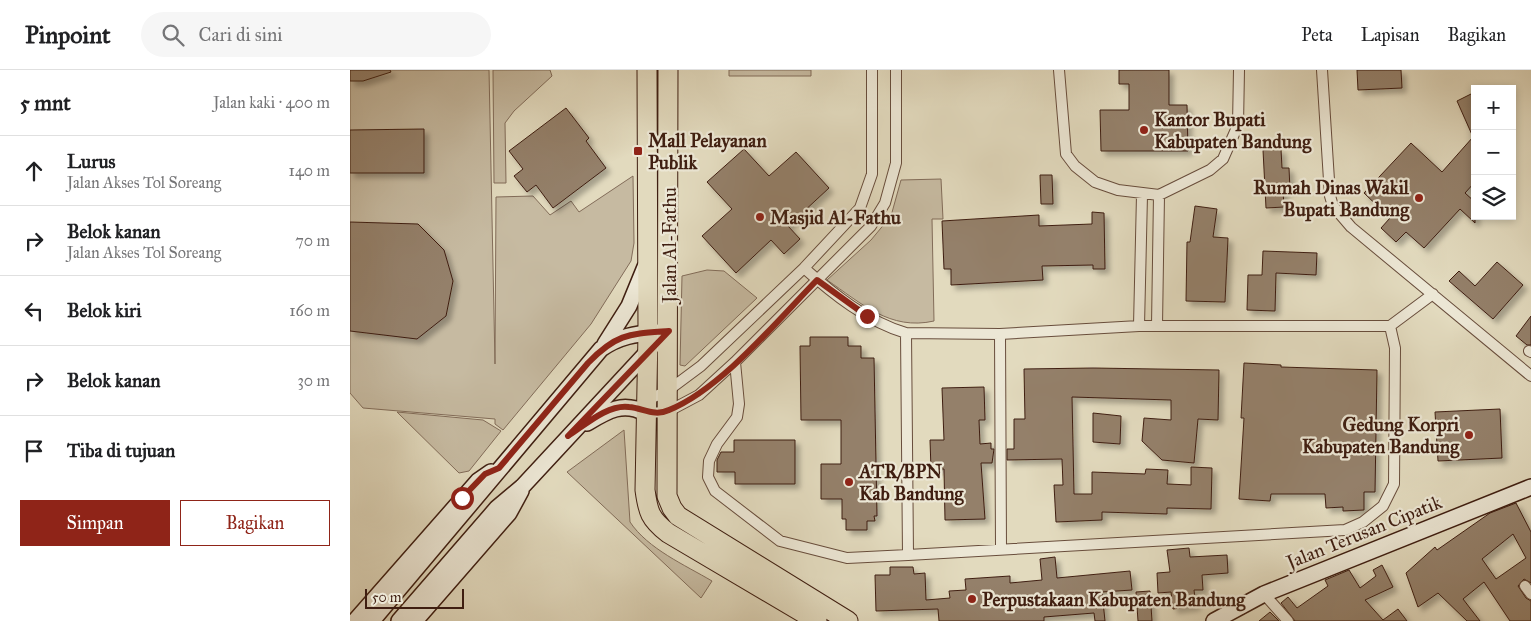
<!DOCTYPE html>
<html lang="id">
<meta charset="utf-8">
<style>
body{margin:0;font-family:"IM FELL Great Primer",serif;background:#f6f6f6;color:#202124}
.controls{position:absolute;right:15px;top:15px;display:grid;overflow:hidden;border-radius:0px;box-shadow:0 2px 8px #0003}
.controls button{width:45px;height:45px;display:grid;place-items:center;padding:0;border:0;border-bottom:1px solid #e0e0e0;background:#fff;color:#202124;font:25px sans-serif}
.scale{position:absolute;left:15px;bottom:12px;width:99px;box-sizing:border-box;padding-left:5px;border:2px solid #3f1e11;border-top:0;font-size:14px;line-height:18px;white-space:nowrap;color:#3f1e11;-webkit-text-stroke:4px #ece7d5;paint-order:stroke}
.stop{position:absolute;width:15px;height:15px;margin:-11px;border:4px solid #8f2418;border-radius:50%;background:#fff}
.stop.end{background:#8f2418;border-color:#fff;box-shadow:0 1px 5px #0008}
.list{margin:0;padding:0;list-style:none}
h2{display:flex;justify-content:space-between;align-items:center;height:65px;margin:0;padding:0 20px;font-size:21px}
h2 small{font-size:16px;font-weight:400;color:#757577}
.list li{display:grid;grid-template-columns:32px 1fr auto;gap:15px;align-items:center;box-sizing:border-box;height:70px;padding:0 20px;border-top:1px solid #e0e0e0}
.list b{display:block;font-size:19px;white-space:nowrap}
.list p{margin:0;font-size:16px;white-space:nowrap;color:#757577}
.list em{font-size:16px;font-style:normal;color:#757577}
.actions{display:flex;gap:10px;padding:15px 20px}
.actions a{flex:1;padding:11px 0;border:1px solid #8f2418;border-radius:0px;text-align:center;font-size:18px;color:#8f2418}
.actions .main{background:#8f2418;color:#fff}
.icon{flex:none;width:28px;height:28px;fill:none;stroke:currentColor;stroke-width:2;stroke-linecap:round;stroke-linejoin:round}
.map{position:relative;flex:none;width:1181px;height:551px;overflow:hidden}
header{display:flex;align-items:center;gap:30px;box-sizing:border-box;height:70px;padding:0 25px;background:#fff;border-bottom:1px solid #e0e0e0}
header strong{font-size:24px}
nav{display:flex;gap:28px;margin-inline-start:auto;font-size:18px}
.search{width:350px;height:45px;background:#f6f6f6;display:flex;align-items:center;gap:12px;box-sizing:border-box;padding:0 18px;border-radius:28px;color:#757577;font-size:19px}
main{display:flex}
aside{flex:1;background:#fff}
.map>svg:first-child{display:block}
</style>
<header>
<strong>Pinpoint</strong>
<div class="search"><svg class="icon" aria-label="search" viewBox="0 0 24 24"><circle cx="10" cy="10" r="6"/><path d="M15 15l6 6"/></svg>Cari di sini</div>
<nav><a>Peta</a><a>Lapisan</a><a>Bagikan</a></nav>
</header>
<main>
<aside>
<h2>5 mnt<small>Jalan kaki · 400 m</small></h2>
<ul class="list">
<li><svg class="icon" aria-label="ahead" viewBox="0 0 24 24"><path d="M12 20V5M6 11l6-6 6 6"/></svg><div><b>Lurus</b><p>Jalan Akses Tol Soreang</p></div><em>140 m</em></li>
<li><svg class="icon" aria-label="right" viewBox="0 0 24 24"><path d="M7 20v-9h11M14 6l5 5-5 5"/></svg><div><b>Belok kanan</b><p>Jalan Akses Tol Soreang</p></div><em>70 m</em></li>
<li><svg class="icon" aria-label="left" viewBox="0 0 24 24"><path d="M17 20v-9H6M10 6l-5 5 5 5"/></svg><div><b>Belok kiri</b></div><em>160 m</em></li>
<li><svg class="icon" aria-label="right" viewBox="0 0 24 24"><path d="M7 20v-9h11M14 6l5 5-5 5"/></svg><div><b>Belok kanan</b></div><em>30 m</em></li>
<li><svg class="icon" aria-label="arrive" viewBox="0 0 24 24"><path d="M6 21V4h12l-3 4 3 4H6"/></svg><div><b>Tiba di tujuan</b></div></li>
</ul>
<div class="actions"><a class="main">Simpan</a><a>Bagikan</a></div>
</aside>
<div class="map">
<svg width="1181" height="551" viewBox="0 0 1181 551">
<defs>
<filter id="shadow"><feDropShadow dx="4.5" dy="4.5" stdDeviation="2.5" flood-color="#0004"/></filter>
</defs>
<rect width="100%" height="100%" fill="#e2dabe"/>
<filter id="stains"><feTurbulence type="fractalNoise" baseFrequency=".004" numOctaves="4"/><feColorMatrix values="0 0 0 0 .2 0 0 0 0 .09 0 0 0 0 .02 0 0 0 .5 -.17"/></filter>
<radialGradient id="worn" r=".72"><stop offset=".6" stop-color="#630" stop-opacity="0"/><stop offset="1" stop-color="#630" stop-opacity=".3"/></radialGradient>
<path fill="#c6baa1" stroke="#826c59" d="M0,0H139L145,294L146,127L183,126L200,145L221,131L229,142L283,106L284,173L281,191L241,254L153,360L145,354V349L13,338L0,323Z
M143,0H200L202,6L164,41L155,53L156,113H144Z
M379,0H461V6H379Z
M591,109L593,149H582L584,251C540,261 511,233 477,210L521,170L541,146L551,110Z
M357,200L374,201L407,228L335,296L330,295L332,206Z
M47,342L133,350L151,361L119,401L109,403Z
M274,360L280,452C298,479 335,495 362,511L351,528L217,402Z"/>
<path fill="#94806b" stroke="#3f1e11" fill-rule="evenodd" filter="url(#shadow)" d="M0,0H40L41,2L13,11H0Z
M769,0H819V35H837L838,81H751L750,40H779V14H769Z
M1007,0H1051L1052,18L1008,20Z
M1125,22V112L1115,123L1125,132V153L1110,139L1074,178L1056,162L1046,172L1031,158L1040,148L1014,123L1061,73L1092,102L1123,67L1107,31Z
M216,38L239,68L236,71L256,98L203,138L186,115L177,122L164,106L173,99L159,81Z
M74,59V103H0V60Z
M394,79L419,106L446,82L479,118L438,156L450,169L434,184L421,170L386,203L352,166L382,139L357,112Z
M931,79L932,98H939L940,120H933L934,137L916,138L913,80Z
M690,105H702L703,134H691Z
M845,136L867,139L863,167L878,168L875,232L836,231L837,172H840Z
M742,142L754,143L755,199H743V195L692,196L693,210L601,215V199H594L592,151L689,145V156L742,154Z
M0,152L68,154L94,180L103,211L96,246L67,269L0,261Z
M913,181L967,183L966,205L926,203L925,241L897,240L898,205H912Z
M1147,192L1173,215L1143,249L1099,211L1109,201L1125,216Z
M1181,246V275H1177L1166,266Z
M460,267H498V276H511V288H524L527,446H524L525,451H517V460H496V449H492V429H471V394H491V350H451L450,276H460Z
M894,293L931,295V297L1027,300L1025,422H1014V440L993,441V437L976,438L975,424H921L920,431L889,429L894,348H891Z
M743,298L869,300L868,350L848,349L844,393L812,390L792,371L794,348L821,350V330L722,327L724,424H742V402L795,404L796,399L818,400L817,414L841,415V397L862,398L861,439L817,438V444L752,442V450L706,452L704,415H713L712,389L657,390V379H664V349H675L674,299Z
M634,317L635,350H629L630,374L641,373V379H644L642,393H631L635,449L595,450L594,399H581L580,370H594L592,318Z
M1150,339L1152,388L1088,391L1085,342Z
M743,343L771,346L770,374L743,372Z
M384,370H445V414H385V402H367V390L371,382H384Z
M1166,433L1181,462V513L1174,509L1168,516L1176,528L1181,531V551H1160L1134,512L1113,529L1130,551H1117L1088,523L1068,537L1056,503L1085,477L1087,480L1140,443ZM1163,464L1176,488L1146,509L1132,489Z
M839,478L840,487L877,485L878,503L852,505L853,520H844L846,536L823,539L821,522L808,523L807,503L820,502L817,480Z
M705,487L707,508L780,501L782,520L752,522L755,551H745L744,543L694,547V551H589L588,539L526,541L525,505H540V497H563L564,504L575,503L576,530L600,528L599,521L616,520L615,509L660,506V513L692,510L690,489Z
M1032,495L1043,517L1015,530L1033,550L1048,539L1057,551H945L931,533L938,527L947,538L978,516L975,510L999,500L1010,518L1026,506L1023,500Z
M800,521L802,551H788L786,522Z
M920,542L929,551H909Z"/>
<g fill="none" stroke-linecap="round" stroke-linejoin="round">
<defs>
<path id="street" d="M709,0L716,84L725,96L745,112L768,120L809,125L860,100L873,89L888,55L889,0
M972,0L980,126L983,136L1001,157L1181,306
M789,256L792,125
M807,256L809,125
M556,263L650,264L789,256H1040
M650,264L651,478
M1179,281L1181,282
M385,292L389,334L387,347L367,374L359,391L358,407L365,421L430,471L497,488L558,485L556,263C518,252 483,224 454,198
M296,330L316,322L351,296L454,198L510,138L522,104V0
M295,343L317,342L349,325L385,292L521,156L535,133L546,93V0
M558,485L995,460L1013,452L1033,436L1044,414L1045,278L1040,256L1083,224
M1175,516L1181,524
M914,524L938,551"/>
<path id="secondary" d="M255,274L279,236L295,197
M237,353C257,341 273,331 295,343
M5,551L128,411L141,402
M22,551L251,279C269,266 286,264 307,262
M49,551L147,438L172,417L301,278
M65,551L159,443L171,421
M864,551L914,524L1181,417"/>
<path id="highway" d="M297,0L298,263L295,420C298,442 300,449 318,463L467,551
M318,0L317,426L322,438L328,446L498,551"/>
</defs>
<use href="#street" stroke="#684d3c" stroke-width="12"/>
<use href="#secondary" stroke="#3f1e11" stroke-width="18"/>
<use href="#highway" stroke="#3f1e11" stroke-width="21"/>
<use href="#street" stroke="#ece7d5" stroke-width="10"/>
<use href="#secondary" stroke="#ece7d5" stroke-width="15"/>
<use href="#highway" stroke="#e2dabe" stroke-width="19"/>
</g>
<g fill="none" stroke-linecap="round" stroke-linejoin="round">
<path stroke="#8f2418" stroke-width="6" d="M112,428L135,404L149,398L238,293C267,263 280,264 319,261L218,366C235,355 258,334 279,337C293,338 304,347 319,340C371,319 427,251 467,210L517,246"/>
</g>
<g fill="#8f2418" stroke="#ece7d5" stroke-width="2">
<circle cx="794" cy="60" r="5"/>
<rect x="283" y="76" width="10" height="10" rx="2.5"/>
<circle cx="1069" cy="128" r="5"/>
<circle cx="410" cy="147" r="5"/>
<circle cx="1119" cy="365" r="5"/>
<circle cx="499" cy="412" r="5"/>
<circle cx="622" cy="529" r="5"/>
</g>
<g text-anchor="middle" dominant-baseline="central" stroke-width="4.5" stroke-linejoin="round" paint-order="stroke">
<g font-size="19" font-weight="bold" fill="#3f1e11" stroke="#ece7d5" text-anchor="start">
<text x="804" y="49">Kantor Bupati<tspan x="804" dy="22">Kabupaten Bandung</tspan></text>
<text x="298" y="70">Mall Pelayanan<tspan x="298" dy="22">Publik</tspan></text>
<text x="1059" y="117" text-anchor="end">Rumah Dinas Wakil<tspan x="1059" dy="22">Bupati Bandung</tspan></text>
<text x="420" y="147">Masjid Al-Fathu</text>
<text x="1109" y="354" text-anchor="end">Gedung Korpri<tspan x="1109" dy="22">Kabupaten Bandung</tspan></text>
<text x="509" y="401">ATR/BPN<tspan x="509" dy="22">Kab Bandung</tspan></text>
<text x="632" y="529">Perpustakaan Kabupaten Bandung</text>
</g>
<g font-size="19" fill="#3f1e11" stroke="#ece7d5">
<text transform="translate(319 175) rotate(-90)">Jalan Al-Fathu</text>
<text transform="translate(1014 462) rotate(-22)">Jalan Terusan Cipatik</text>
</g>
</g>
<rect width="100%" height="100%" filter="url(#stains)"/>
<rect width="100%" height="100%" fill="url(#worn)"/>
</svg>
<div class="controls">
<button>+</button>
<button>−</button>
<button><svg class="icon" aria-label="layers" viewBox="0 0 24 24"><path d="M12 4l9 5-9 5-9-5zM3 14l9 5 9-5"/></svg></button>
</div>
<div class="scale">50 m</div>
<div class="stop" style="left:112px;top:428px"></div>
<div class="stop end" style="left:517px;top:246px"></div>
</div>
</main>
